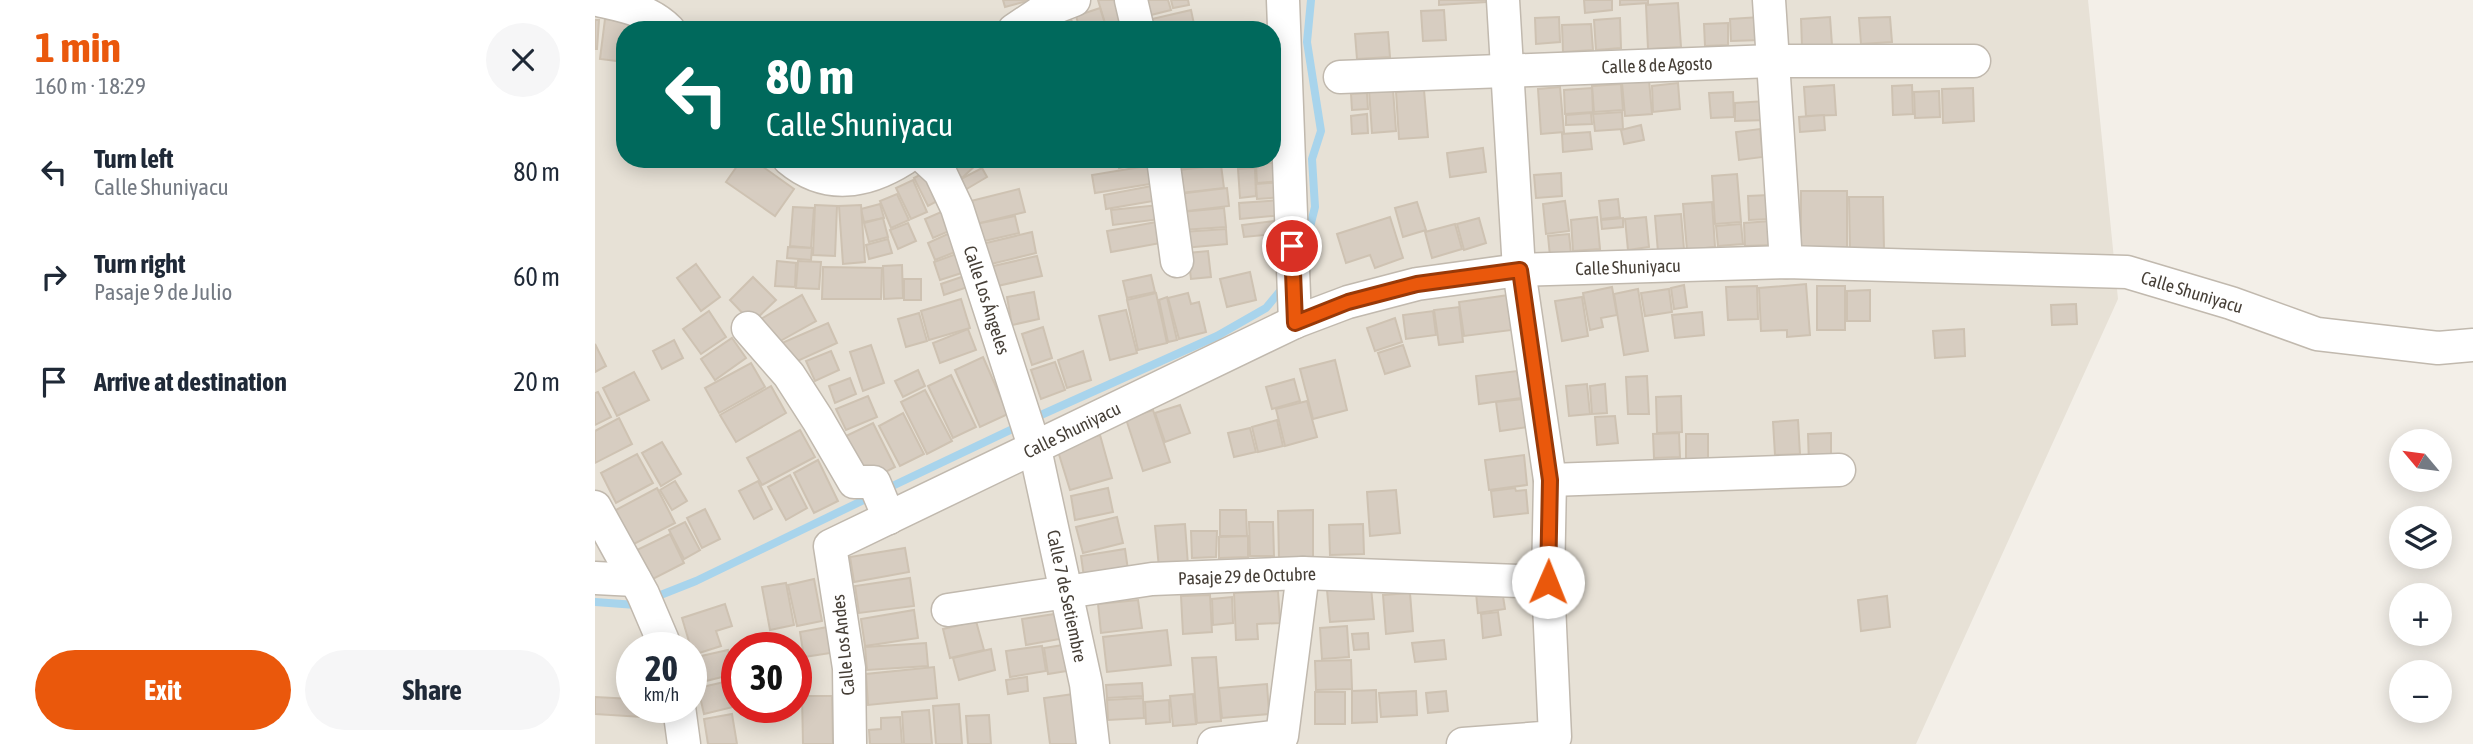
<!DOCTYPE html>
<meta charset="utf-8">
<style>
:root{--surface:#fff;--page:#f6f6f7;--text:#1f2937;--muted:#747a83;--accent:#ea580c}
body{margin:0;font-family:"Asap Condensed",sans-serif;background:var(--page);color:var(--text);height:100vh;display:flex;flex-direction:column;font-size:26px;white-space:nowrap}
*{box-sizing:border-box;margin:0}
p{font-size:23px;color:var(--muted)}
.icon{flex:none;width:38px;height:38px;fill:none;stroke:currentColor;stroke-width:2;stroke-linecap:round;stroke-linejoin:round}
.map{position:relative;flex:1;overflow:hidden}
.drawer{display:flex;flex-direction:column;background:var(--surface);width:595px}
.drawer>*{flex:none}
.top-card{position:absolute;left:21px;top:21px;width:665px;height:147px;border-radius:28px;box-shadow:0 4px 18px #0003;background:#00695c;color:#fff;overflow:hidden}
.needle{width:46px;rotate:299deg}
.buttons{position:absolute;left:1794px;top:429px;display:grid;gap:14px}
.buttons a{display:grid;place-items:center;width:63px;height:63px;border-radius:50%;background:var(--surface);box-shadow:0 4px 18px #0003;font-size:35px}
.speed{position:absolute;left:21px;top:632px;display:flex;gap:14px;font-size:35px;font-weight:700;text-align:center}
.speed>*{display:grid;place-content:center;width:91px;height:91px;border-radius:50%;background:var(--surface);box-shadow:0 4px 18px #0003;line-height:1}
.speed small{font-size:18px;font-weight:400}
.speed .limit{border:10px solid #d22;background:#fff;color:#111}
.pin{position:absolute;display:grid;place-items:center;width:60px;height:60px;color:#fff;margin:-30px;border:4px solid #fff;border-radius:50%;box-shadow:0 2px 7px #0007}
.me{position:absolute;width:77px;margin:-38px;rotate:1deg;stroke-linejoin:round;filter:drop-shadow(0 0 5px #0008)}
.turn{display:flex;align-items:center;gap:24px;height:147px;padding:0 35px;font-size:32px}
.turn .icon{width:91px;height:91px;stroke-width:2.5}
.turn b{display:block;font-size:49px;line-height:60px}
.round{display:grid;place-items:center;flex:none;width:74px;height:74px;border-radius:37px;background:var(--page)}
.overview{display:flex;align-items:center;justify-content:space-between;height:119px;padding:0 35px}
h1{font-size:42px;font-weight:700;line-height:52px;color:var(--accent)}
.action{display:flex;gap:14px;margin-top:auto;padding:14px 35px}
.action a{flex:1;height:80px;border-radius:42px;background:var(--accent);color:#fff;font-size:28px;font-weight:700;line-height:80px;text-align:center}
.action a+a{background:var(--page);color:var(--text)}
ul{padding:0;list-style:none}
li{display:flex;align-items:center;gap:21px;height:105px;padding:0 35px}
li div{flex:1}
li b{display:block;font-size:26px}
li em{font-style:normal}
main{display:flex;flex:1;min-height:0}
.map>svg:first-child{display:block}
</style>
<main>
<section class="drawer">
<div class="overview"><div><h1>1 min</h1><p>160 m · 18:29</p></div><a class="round"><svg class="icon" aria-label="close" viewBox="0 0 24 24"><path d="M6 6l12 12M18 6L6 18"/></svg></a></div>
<ul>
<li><svg class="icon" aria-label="left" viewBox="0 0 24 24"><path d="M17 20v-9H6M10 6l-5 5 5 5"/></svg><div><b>Turn left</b><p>Calle Shuniyacu</p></div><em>80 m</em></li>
<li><svg class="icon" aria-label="right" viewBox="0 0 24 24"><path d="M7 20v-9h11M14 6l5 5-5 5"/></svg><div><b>Turn right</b><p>Pasaje 9 de Julio</p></div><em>60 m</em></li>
<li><svg class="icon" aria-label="arrive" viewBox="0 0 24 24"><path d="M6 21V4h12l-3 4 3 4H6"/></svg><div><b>Arrive at destination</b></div><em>20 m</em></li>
</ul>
<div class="action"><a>Exit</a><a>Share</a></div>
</section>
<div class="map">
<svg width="1878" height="744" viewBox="0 0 1878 744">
<rect width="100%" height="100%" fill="#f3efe8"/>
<path fill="#e7e1d6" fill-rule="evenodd" d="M 0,0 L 1493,0 L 1523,299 L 1321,744 L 0,744 ZM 30,30 L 677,30 L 677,159 L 30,159 ZM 37,648 L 96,648 L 96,707 L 37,707 ZM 142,648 L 201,648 L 201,707 L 142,707 Z"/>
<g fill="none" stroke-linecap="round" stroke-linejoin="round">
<g stroke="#a8d4ec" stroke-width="8">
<polyline points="710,247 720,207 717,159 726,131 712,42 716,0"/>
<polyline points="437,419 622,336 671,308 690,285"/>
<polyline points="289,490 426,425"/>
<polyline points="58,598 101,581 277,496"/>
<polyline points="0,602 41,605 46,603"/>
</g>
</g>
<g fill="#d7cdc1" stroke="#cec2b2" stroke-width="2">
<polygon points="408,0 432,0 432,1 410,7"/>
<polygon points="503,0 526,0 536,30 512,30"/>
<polygon points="552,0 573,0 576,10 556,15"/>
<polygon points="576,0 593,0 594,5 578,8"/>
<polygon points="844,0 891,0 891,2 844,5"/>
<polygon points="989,0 1017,0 1017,10 990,13"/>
<polygon points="1025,0 1053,0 1053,3 1025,5"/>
<polygon points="1083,3 1086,47 1053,49 1051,5"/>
<polygon points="505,8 512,30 485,30 481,16"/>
<polygon points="469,10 483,30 459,30 453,21"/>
<polygon points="596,10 599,24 577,30 559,30 557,19"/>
<polygon points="849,10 851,40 828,41 826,11"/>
<polygon points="964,17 965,42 941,44 940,18"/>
<polygon points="1165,17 1166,40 1136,41 1135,19"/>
<polygon points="1235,17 1237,45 1207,46 1206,19"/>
<polygon points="1295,17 1297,42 1266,44 1264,18"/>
<polygon points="1025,18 1026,48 1001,50 999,20"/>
<polygon points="10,19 47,24 47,30 30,30 30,62 5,59"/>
<polygon points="0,20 4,20 2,49 0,49"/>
<polygon points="1133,23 1133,45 1110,46 1109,24"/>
<polygon points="996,24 998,50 968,52 967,25"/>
<polygon points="793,32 795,57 762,59 760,34"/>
<polygon points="1054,80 1057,114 1030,116 1027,83"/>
<polygon points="1083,83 1085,109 1058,112 1057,86"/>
<polygon points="1026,84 1028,110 999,112 997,86"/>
<polygon points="1239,85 1241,115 1211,116 1209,87"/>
<polygon points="1317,85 1318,114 1298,115 1297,86"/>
<polygon points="965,87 969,132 946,134 943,89"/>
<polygon points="997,88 998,112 970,114 969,90"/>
<polygon points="1378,88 1379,121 1348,123 1347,89"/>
<polygon points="798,89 801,131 777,133 774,90"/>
<polygon points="829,90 833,137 804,139 801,92"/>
<polygon points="1344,91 1345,117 1320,118 1319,92"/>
<polygon points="1138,92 1139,117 1116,118 1114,93"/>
<polygon points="772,93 773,109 757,110 756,94"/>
<polygon points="1171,101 1172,120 1140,121 1140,103"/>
<polygon points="1027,112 1028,129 1000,131 998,114"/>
<polygon points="996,113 997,124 971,125 971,115"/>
<polygon points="772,114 773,133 757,134 756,116"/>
<polygon points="1229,115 1230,130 1205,132 1204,117"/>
<polygon points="1046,125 1049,140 1029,144 1026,130"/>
<polygon points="1165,129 1168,157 1144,160 1141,132"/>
<polygon points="995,132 997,149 968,152 967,134"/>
<polygon points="888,148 891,172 855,177 852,153"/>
<polygon points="147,159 157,159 199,189 180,216 131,182"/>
<polygon points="350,159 378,159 382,164 367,178"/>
<polygon points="523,159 556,159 556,162 524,168"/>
<polygon points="582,159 626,159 627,163 583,169"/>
<polygon points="687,162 688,181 662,183 661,164"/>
<polygon points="558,165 561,183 500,193 497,175"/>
<polygon points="626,165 629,188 586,193 584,170"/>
<polygon points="387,168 392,177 370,190 364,180"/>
<polygon points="660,168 661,196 645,198 643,169"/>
<polygon points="332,171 346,199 333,206 319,178"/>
<polygon points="966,173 967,196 941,198 939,175"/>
<polygon points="1142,174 1146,222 1120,224 1117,176"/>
<polygon points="318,180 332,212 316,219 301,188"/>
<polygon points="688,182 689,197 662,199 661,184"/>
<polygon points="562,185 564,200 511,209 509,195"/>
<polygon points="632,188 634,206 584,212 583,194"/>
<polygon points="424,189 430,212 381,224 376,201"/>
<polygon points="1206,191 1252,191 1252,247 1206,248"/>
<polygon points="302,194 314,220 296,228 285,201"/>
<polygon points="1174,195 1176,219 1154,220 1153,196"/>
<polygon points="1254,197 1288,197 1289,250 1255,250"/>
<polygon points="1023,199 1025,217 1006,219 1004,201"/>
<polygon points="687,200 688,215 645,219 644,203"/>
<polygon points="970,201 974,231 951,234 948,204"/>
<polygon points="822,202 831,230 808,237 800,208"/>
<polygon points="1117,202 1120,247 1092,250 1088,204"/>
<polygon points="285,204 289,218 269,222 266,209"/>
<polygon points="220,205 242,206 240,256 218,255"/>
<polygon points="266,205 270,262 248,264 244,206"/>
<polygon points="564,205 566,219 518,225 516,210"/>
<polygon points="198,207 219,208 216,248 195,246"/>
<polygon points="629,208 631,227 587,230 586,212"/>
<polygon points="353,209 361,228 338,238 330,219"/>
<polygon points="1086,214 1089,249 1063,252 1060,216"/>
<polygon points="420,216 424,233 385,242 381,224"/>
<polygon points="795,217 808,258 780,268 775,255 751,263 742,234"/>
<polygon points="1002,217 1005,249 978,251 976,220"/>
<polygon points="1051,217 1054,247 1033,250 1030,219"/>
<polygon points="288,218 293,237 274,242 269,223"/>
<polygon points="884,218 891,243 869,250 862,224"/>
<polygon points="1028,218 1028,227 1007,229 1006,220"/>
<polygon points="687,220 689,233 649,237 647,225"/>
<polygon points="567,221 571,242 516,252 512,231"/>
<polygon points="1176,221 1177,245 1150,246 1149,223"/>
<polygon points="313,223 321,241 303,249 295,230"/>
<polygon points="860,224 867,249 837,258 830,232"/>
<polygon points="1146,224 1148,244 1123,246 1121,226"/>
<polygon points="631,229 632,244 589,248 587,232"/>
<polygon points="357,232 365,250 340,260 333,243"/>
<polygon points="437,232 441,253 392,265 387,244"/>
<polygon points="974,234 976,254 955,256 953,236"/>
<polygon points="293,239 297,253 274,259 271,245"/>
<polygon points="193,247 217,248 216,260 192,258"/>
<polygon points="613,251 616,277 596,279 593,253"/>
<polygon points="367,252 373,271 345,280 339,262"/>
<polygon points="442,256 447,276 398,287 394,267"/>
<polygon points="182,261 201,263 200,287 180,286"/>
<polygon points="203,261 226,262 224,289 201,288"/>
<polygon points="101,264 125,297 106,311 82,278"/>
<polygon points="307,265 308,298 289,299 288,266"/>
<polygon points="228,267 287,268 286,299 227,299"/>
<polygon points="655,272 661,300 632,307 625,279"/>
<polygon points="375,274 379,285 349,295 346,284"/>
<polygon points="556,275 560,292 532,298 528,281"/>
<polygon points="158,277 181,300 157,323 135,300"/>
<rect x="309" y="279" width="17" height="21"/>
<polygon points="1211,284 1215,335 1192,337 1192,330 1166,331 1164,288"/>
<polygon points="1089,285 1092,307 1079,309 1076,288"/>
<polygon points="1162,286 1163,319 1133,320 1131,287"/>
<rect x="1222" y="286" width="28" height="44"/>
<polygon points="1017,287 1022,315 1006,318 1008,327 995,330 988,293"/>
<polygon points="1043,289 1053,351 1029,355 1019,294"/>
<polygon points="1074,289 1077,312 1050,316 1046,293"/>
<polygon points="1275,290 1275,321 1252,321 1252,291"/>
<polygon points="439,292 444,319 417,325 412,297"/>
<polygon points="561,293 572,343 543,350 532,300"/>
<polygon points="593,293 596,304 604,302 611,332 584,339 573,298"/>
<polygon points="921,294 925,329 869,336 864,302"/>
<polygon points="207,295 221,321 180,344 166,319"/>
<polygon points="572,297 582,340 573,342 564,300"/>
<polygon points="987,297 993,336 967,341 960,301"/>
<polygon points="366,299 375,328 334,340 326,311"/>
<polygon points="1481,304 1482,324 1457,325 1456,305"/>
<polygon points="864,307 868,342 844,345 839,310"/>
<polygon points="531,310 542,353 515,360 504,316"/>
<polygon points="114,311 131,337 106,354 88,329"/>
<polygon points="838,311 841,335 811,339 808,315"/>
<polygon points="1107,312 1109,335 1080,338 1077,315"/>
<polygon points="324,313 332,341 311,347 303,319"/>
<polygon points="800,318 807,342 780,351 772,328"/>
<polygon points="233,323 242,343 196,364 187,343"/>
<polygon points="448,327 457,358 437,365 427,334"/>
<polygon points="373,329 381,350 345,363 338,343"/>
<polygon points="1369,329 1370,356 1340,358 1338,331"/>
<polygon points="137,338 151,358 120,380 106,359"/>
<polygon points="79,340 88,358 67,369 58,351"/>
<polygon points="0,344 11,366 0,372"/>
<polygon points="276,345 289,383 268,391 255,352"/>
<polygon points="808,345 815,366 790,374 783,353"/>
<polygon points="236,351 244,370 220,381 211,361"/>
<polygon points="488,351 496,380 472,388 463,360"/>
<polygon points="388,357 413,414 385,427 360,370"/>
<polygon points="740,360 752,410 718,419 705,369"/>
<polygon points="460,362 470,390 446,399 436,370"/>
<polygon points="156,363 170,387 124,413 110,388"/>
<polygon points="323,370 330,386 308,397 300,381"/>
<polygon points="922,371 926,398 884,404 881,376"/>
<polygon points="39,372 54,400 22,416 8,388"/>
<polygon points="356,375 381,427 358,438 333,386"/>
<polygon points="1052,376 1054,414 1033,414 1031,377"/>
<polygon points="255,378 261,394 240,403 234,386"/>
<polygon points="699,379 705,401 677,409 671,387"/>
<polygon points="992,384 995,414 974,416 971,386"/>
<polygon points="1010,384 1012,413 997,414 995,386"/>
<polygon points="176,386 191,413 141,442 125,415"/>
<polygon points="330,390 357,441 332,454 306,402"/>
<polygon points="3,392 16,417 0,425 0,393"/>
<polygon points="273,396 282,417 251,430 241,409"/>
<polygon points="1086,396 1087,432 1062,433 1061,397"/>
<polygon points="928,399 932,427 905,431 901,402"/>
<polygon points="712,401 722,437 690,446 681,409"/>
<polygon points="585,405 595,433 570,442 560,413"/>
<polygon points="558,410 575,462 548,471 531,419"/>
<polygon points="308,413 329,454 305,466 284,426"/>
<polygon points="1020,416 1023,443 1002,445 1000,417"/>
<polygon points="24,418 37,444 0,463 0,431"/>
<polygon points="682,420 688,446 663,452 657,427"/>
<polygon points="1203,420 1205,454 1180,455 1178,422"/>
<polygon points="278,423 300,467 273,481 251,436"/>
<polygon points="655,428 661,452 639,457 633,433"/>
<polygon points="205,430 220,457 167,485 152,458"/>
<polygon points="1084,433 1085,457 1059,458 1058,434"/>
<polygon points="1236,433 1236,463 1214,464 1213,434"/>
<rect x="1091" y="434" width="22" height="28"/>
<polygon points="505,435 517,478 475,490 462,448"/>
<polygon points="67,442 86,474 66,486 47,453"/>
<polygon points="42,454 58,483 21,503 6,473"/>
<polygon points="929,455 932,485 894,490 890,460"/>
<polygon points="223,460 243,501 219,513 199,473"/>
<polygon points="195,475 212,508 191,520 173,487"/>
<polygon points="80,481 92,501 77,510 65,490"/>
<polygon points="163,481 177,509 159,519 144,491"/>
<polygon points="62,488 80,523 37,545 19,511"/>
<polygon points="513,488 518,512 480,520 476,496"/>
<polygon points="920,488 921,491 931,490 933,513 899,517 896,491"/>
<polygon points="801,490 805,533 775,536 772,492"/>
<polygon points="110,509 125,539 107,548 92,518"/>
<polygon points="625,510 651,510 652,536 625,536"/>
<polygon points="718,510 718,560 684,561 683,511"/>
<polygon points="522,517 528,543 488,553 481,527"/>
<polygon points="90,522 105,550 89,559 74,530"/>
<polygon points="654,522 678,522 679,556 655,556"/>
<polygon points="590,524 593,565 564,568 560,526"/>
<polygon points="768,524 769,554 735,555 734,525"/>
<polygon points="596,531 622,531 621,557 597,558"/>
<polygon points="75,534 89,563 56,580 42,550"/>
<polygon points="653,536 653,557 624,558 624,537"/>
<polygon points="310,548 314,572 259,582 255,557"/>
<polygon points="530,549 533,570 489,577 486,556"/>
<polygon points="315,578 319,606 264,613 260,586"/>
<polygon points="219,579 227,621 202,626 193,585"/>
<polygon points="191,583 199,625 175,630 167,587"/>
<polygon points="776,587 779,619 735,622 732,590"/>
<polygon points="907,590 910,609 883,613 881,593"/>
<polygon points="683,591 685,623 662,624 663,639 641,640 639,593"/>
<polygon points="815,593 818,631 791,634 788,595"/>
<polygon points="615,595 617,632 588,634 586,596"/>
<polygon points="1292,596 1295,627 1266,631 1263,600"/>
<polygon points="637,597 638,623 618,625 617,599"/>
<polygon points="543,600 547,628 506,633 503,604"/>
<polygon points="130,604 137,626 121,631 126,646 98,655 87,618"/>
<polygon points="319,610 323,638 270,646 266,619"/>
<polygon points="903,612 906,635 888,638 886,614"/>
<polygon points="466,613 470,638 431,645 427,619"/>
<polygon points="381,621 389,650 355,658 348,629"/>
<polygon points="238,626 242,652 209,657 205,632"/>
<polygon points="752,626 754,657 727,659 725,628"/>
<polygon points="572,630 576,665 512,672 508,637"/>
<polygon points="773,633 774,649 759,650 757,634"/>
<polygon points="849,640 851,659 820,662 817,643"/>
<polygon points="331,643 333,666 272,670 270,647"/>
<polygon points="474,644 478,670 453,674 449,648"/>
<polygon points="447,646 451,671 415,677 411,651"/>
<polygon points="396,649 400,670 364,680 358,658"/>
<polygon points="133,650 139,674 103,683 97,658"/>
<polygon points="621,657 626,721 602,723 597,658"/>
<polygon points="756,660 757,689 721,690 720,661"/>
<polygon points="339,667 342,698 273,705 271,674"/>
<polygon points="432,677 433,691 413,694 411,680"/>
<polygon points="142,679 142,706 109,714 103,688"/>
<polygon points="547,683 548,696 512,698 511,685"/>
<polygon points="672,684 674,714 627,718 624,688"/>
<polygon points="781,690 782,722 757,723 757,691"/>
<polygon points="821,691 822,715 786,717 784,693"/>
<polygon points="851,691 853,711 833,713 831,693"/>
<rect x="720" y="692" width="30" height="32"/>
<polygon points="479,694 485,744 455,744 449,698"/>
<polygon points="598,694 601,724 578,726 575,696"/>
<polygon points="207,696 237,696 238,744 208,744"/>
<polygon points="0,697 37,699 37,707 48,707 47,717 0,714"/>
<polygon points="548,698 549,718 513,720 512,700"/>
<polygon points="574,700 575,722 551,724 550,702"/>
<polygon points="364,704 367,744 341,744 338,706"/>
<polygon points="334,710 337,744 309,744 307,712"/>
<polygon points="137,714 142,744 113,744 109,719"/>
<polygon points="394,715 396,744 373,744 371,716"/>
<polygon points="305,717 307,744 275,744 274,730 286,729 286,718"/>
</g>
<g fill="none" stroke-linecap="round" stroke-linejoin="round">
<g stroke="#c1b9ae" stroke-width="35">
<g id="minor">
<path d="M 3,0 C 29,6 54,10 74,30"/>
<polyline points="536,0 543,30"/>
<polyline points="688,0 700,322"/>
<polyline points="1174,0 1191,262"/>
<polyline points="419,30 443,14 479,0"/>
<polyline points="745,77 1178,61 1379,61"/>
<path d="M 194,159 C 231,190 271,183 309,159"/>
<polyline points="331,159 345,172 362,208 440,449 491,684 498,744"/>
<polyline points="568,159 582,261"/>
<polyline points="153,328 194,375 223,420 259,482 279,482 294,518"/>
<polyline points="955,480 1244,470"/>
<polyline points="0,507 48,594 71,648"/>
<polyline points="0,578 40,580"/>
<polyline points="353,610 557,579 708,573 953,582"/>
<polyline points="84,707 89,744"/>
<polyline points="255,744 254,668 235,546 700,322 753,302 822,284 924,270 1191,262 1532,272 1636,303 1722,334 1843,348 1878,345"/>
<polyline points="619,744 687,736 708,573"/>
<polyline points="868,744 960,737 953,582 955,480 924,270 908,0"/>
</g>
</g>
<use href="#minor" stroke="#fff" stroke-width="32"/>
</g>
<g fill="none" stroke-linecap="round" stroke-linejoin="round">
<g stroke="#983908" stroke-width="18">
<polyline id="route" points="697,246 700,323 753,302 822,284 925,270 955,480 953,582"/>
</g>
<use href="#route" stroke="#ea580c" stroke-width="12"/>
</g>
<g text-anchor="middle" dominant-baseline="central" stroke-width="6" stroke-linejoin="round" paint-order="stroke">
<g font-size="18" fill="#463f37" stroke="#fff">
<text transform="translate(1062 65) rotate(-2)">Calle 8 de Agosto</text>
<text transform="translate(1033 267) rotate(-2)">Calle Shuniyacu</text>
<text transform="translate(1597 292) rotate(17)">Calle Shuniyacu</text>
<text transform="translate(392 300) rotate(72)">Calle Los Ángeles</text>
<text transform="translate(477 430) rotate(-26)">Calle Shuniyacu</text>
<text transform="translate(652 576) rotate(-2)">Pasaje 29 de Octubre</text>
<text transform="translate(472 596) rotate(78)">Calle 7 de Setiembre</text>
<text transform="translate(248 645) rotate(-96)">Calle Los Andes</text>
</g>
</g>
</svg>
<div class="buttons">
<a><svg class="needle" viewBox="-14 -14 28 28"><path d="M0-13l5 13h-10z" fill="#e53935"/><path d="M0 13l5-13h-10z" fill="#747a83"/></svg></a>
<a><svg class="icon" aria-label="layers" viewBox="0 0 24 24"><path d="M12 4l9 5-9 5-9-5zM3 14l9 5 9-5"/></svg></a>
<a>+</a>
<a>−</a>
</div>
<div class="speed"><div>20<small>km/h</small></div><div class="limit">30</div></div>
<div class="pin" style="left:697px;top:246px;background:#d93025"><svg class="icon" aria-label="arrive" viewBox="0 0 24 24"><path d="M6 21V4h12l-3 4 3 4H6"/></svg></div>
<svg class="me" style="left:953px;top:582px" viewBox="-20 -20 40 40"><circle r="19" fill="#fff"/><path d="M0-13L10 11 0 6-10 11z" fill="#ea580c"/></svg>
<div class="top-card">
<div class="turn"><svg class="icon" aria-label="left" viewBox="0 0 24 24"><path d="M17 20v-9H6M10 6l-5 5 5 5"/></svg><div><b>80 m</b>Calle Shuniyacu</div></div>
</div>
</div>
</main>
